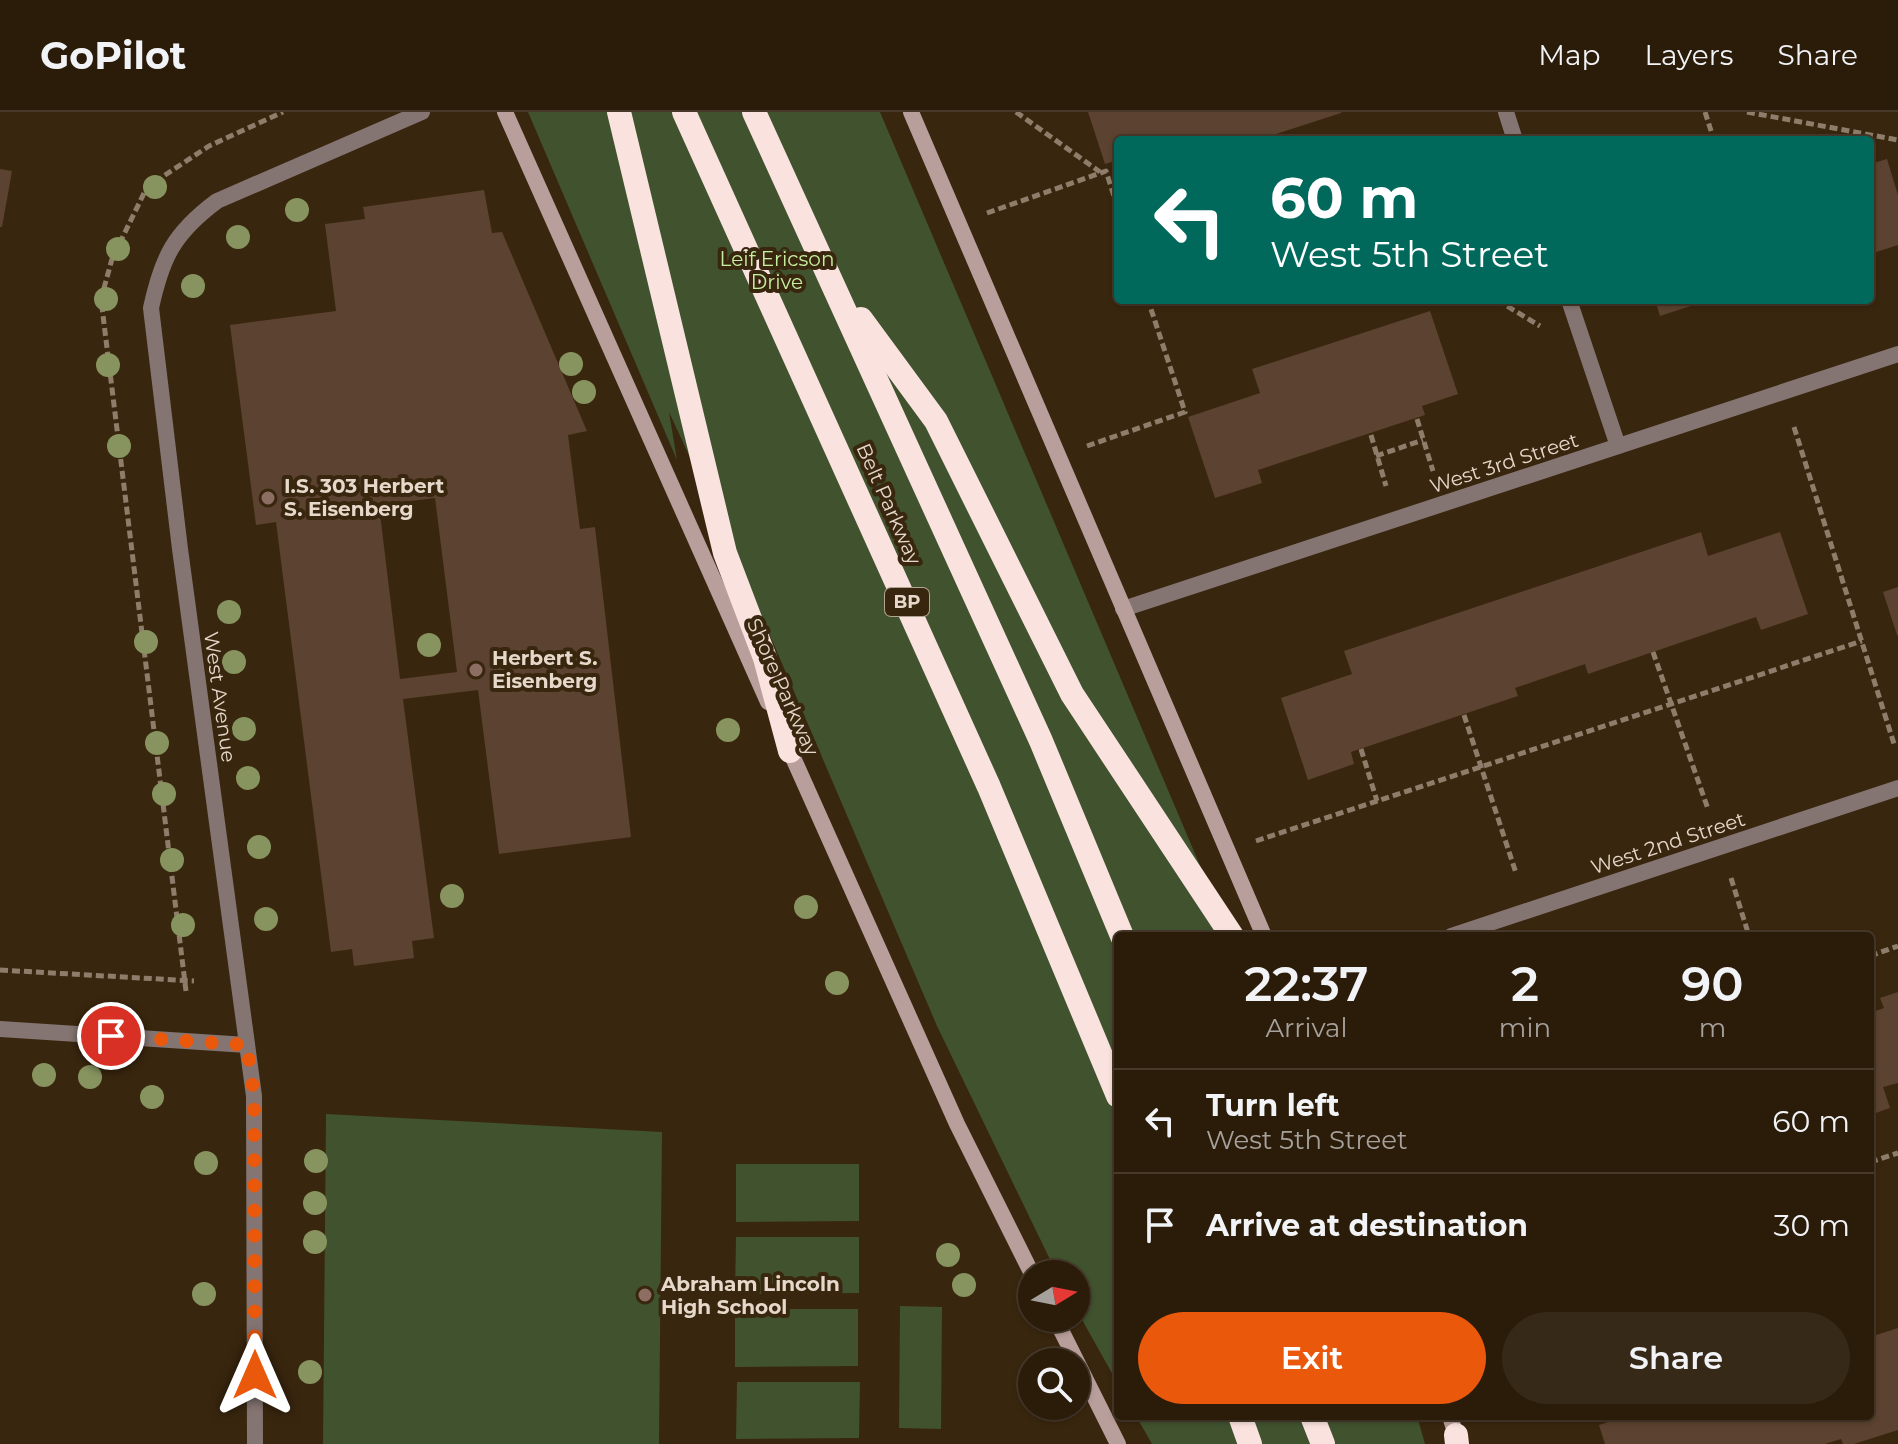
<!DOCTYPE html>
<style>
:root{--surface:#2b1c0a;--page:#372918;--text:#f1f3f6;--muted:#a6a19c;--line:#473a2b;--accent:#ea580c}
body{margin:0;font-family:Montserrat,sans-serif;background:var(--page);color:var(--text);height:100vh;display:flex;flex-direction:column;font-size:30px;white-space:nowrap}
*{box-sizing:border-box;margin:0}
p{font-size:26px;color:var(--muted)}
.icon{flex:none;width:44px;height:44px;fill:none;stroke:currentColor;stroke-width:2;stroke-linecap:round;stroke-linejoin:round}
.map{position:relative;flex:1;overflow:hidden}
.drawer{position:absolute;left:1114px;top:820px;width:760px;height:488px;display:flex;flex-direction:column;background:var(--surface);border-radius:8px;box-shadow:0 2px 6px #0004,0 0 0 2px var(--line)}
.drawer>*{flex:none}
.banner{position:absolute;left:1114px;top:24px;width:760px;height:168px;border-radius:8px;box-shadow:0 2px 6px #0004,0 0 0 2px var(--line);background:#00695c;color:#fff;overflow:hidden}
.needle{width:52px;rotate:80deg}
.tools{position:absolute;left:1018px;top:1148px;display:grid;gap:16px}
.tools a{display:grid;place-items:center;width:72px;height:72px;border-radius:50%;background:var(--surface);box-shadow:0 2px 6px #0004,0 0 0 2px var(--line);font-size:40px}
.pin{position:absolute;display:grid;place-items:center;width:68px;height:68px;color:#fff;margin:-34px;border:4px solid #fff;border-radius:50%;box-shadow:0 2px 8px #0007}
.me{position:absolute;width:88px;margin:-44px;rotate:0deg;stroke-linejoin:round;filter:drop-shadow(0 0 6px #0008)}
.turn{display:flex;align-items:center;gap:28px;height:168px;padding:0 24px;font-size:36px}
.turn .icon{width:104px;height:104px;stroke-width:2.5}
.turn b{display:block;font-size:56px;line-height:68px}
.eta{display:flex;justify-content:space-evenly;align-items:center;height:136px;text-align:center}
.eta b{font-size:48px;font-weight:600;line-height:56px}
.button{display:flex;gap:16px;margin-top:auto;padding:16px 24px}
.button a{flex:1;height:92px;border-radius:48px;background:var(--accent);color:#fff;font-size:32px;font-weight:600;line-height:92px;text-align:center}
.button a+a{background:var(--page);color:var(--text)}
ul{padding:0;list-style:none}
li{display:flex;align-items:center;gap:24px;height:104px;padding:0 24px;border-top:2px solid var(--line)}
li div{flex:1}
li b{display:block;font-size:30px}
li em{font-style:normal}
header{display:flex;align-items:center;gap:48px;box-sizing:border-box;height:112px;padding:0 40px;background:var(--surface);border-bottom:2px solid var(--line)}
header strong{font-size:38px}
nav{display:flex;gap:44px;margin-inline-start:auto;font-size:28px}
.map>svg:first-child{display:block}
</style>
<header>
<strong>GoPilot</strong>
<nav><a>Map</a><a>Layers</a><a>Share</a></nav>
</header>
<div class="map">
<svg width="1898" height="1332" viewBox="0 0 1898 1332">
<rect width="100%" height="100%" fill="#39260e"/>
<g fill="#40522e">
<polygon points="528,0 880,0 1230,824 1118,824 1118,1272 1076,1197 1076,1162 1057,1162 937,914 745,465 669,300 677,348"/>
<polygon points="326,1002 662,1020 659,1332 323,1332"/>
<polygon points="736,1052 859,1052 859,1109 736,1110"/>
<polygon points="736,1125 859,1125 859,1181 735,1182"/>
<polygon points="900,1194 942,1195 941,1317 899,1316"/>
<polygon points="735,1197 858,1197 858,1254 735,1255"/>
<polygon points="737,1270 860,1270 859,1326 736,1327"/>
<polygon points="1136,1304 1417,1304 1425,1332 1152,1332"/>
</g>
<g fill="#5c4230" fill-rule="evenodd">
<polygon points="1088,0 1341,0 1341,1 1258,28 1118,28 1118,48 1105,52"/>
<polygon points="1887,47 1898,83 1898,133 1870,142 1870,52"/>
<polygon points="0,57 12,59 2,115 0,115"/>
<path d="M 484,78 L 492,121 L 502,120 L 587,319 L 568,323 L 580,417 L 595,415 L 631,725 L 499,742 L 478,578 L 403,587 L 434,826 L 412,829 L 414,846 L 354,854 L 352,837 L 331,840 L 276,410 L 256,413 L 230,213 L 336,199 L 325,112 L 365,107 L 363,95 ZM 435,386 L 457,560 L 400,567 L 379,393 Z"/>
<polygon points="1655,188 1706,188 1706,189 1660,204"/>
<polygon points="1430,199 1458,282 1422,294 1425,303 1258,358 1262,371 1215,386 1188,305 1260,281 1252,257"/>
<polygon points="1701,420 1708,444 1780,420 1808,502 1761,518 1756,505 1588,562 1585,552 1515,576 1518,584 1351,640 1354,652 1308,668 1281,586 1352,562 1344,539"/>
<polygon points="1898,475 1898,523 1897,523 1883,480"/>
<polygon points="1898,880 1898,971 1883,975 1890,996 1870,1003 1870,901 1884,896 1880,886"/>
<polygon points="1898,1216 1898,1318 1854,1332 1843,1332 1841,1327 1825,1332 1605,1332 1599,1313 1626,1304 1870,1304 1870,1225"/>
</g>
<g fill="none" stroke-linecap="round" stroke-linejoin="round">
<g stroke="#8d7d6a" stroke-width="5" stroke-dasharray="8 4" stroke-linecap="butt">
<polyline points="1016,0 1100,60"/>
<polyline points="1705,0 1714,28"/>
<polyline points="1747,0 1898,28"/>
<polyline points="987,101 1106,59 1118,97"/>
<polyline points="1243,188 1244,188"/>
<polyline points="1497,188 1540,214"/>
<polyline points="1417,307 1433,359"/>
<polyline points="1794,315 1895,635"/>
<polyline points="1371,323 1386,374"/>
<polyline points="1087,334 1185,300 1148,188"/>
<polyline points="1376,344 1423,328"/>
<polyline points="1653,540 1708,697"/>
<polyline points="1464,603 1516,761"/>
<polyline points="1361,637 1377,689"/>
<polyline points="1256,729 1862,529"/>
<polyline points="1731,766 1749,824"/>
<polyline points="1870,844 1898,834"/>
<polyline points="0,858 194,869"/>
<polyline points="186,879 101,187 112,147 147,75 209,34 283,0"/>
<polyline points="1870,1050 1898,1041"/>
</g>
<g stroke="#857572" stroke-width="16">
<polyline points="1506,0 1515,28"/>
<polyline points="1569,188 1618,334"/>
<polyline points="1123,497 1898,242"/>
<polyline points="1451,824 1898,676"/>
<polyline points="0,917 247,933"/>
<path d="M 255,1332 L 254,984 L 180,437 L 151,196 C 162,145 174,121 217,89 L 422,0"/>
</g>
<g stroke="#b99f9b" stroke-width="16">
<polyline points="505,0 768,590"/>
<polyline points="911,0 1264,824"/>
<polyline points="786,630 957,1012 1032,1162"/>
<polyline points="1055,1206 1118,1332"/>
<polyline points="1450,1304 1458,1330"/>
</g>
<g stroke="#fae2de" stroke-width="24">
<polyline points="619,0 725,441 765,546 790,639"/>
<polyline points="684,0 989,675 1118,984"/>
<polyline points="754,0 1041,629 1122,824"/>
<polyline points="861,207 936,309 1072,582 1232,824"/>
<polyline points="1240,1304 1250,1332"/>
<polyline points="1312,1304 1323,1332"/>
<polyline points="1456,1323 1457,1332"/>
</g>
</g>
<g fill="#87945f">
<circle cx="155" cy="75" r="12"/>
<circle cx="297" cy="98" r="12"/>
<circle cx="238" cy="125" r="12"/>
<circle cx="118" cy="137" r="12"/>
<circle cx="193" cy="174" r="12"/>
<circle cx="106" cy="187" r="12"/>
<circle cx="571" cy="252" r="12"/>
<circle cx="108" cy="253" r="12"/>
<circle cx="584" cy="280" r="12"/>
<circle cx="119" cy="334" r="12"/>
<circle cx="229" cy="500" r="12"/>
<circle cx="146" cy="530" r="12"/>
<circle cx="429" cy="533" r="12"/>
<circle cx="234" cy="550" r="12"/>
<circle cx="244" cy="617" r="12"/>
<circle cx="728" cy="618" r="12"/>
<circle cx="157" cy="631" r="12"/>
<circle cx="248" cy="666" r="12"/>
<circle cx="164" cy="682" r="12"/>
<circle cx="259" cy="735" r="12"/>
<circle cx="172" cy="748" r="12"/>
<circle cx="452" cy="784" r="12"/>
<circle cx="806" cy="795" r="12"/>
<circle cx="266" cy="807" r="12"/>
<circle cx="183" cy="813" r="12"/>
<circle cx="837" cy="871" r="12"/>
<circle cx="44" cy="963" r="12"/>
<circle cx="90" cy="965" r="12"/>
<circle cx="152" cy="985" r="12"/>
<circle cx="316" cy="1049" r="12"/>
<circle cx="206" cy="1051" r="12"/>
<circle cx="315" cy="1091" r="12"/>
<circle cx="315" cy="1130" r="12"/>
<circle cx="948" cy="1143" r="12"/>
<circle cx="964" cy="1173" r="12"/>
<circle cx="204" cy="1182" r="12"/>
<circle cx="310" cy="1260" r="12"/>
</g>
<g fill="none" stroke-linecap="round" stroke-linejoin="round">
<polyline stroke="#ea580c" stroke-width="14" stroke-dasharray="0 25.2" points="111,924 247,933 254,984 255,1263"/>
</g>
<g fill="#8d6e63" stroke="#39260e" stroke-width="3">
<circle cx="268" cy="386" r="8"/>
<circle cx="476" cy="558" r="8"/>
<circle cx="645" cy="1183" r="8"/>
</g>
<g text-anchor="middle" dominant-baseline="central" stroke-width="8" stroke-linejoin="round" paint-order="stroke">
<rect fill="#39260e" stroke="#b2a392" stroke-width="2" x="885" y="476" width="44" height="28" rx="6"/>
<g font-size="18" font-weight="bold" fill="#e6d9cb">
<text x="907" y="490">BP</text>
</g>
<g font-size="20" fill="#c6eea1" stroke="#39260e">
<text x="777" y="147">Leif Ericson<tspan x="777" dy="23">Drive</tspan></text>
</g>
<g font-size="20" fill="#e6d9cb" stroke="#39260e">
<text transform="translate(1504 351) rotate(-18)">West 3rd Street</text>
<text transform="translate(889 392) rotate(66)">Belt Parkway</text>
<text transform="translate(783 575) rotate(66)">Shore Parkway</text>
<text transform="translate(220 585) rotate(82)">West Avenue</text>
<text transform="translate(1668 731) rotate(-18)">West 2nd Street</text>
</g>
<g font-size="20" font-weight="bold" fill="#e6d9cb" stroke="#39260e" text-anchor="start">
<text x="284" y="374">I.S. 303 Herbert<tspan x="284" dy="23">S. Eisenberg</tspan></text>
<text x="492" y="546">Herbert S.<tspan x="492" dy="23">Eisenberg</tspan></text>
<text x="661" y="1172">Abraham Lincoln<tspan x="661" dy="23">High School</tspan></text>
</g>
</g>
</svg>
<div class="tools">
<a><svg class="needle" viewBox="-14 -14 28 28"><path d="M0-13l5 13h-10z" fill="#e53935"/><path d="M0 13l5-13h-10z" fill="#a6a19c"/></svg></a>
<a><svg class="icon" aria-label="search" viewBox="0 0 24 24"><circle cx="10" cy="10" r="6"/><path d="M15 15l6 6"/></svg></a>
</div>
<div class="pin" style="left:111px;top:924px;background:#d93025"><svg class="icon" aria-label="arrive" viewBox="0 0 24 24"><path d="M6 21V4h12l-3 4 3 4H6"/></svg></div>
<svg class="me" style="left:255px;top:1263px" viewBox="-20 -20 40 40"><path d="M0-17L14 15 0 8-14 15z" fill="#ea580c" stroke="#fff" stroke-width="4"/></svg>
<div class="banner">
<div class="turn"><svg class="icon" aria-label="left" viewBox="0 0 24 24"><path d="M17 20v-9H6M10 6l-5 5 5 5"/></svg><div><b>60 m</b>West 5th Street</div></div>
</div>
<section class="drawer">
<div class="eta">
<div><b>22:37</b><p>Arrival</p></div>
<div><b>2</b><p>min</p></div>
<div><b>90</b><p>m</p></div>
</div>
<ul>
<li><svg class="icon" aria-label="left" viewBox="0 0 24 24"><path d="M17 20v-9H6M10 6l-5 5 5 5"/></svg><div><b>Turn left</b><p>West 5th Street</p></div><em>60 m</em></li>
<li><svg class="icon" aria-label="arrive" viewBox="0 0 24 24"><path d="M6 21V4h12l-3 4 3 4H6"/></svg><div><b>Arrive at destination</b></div><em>30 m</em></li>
</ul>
<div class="button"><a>Exit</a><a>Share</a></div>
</section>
</div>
